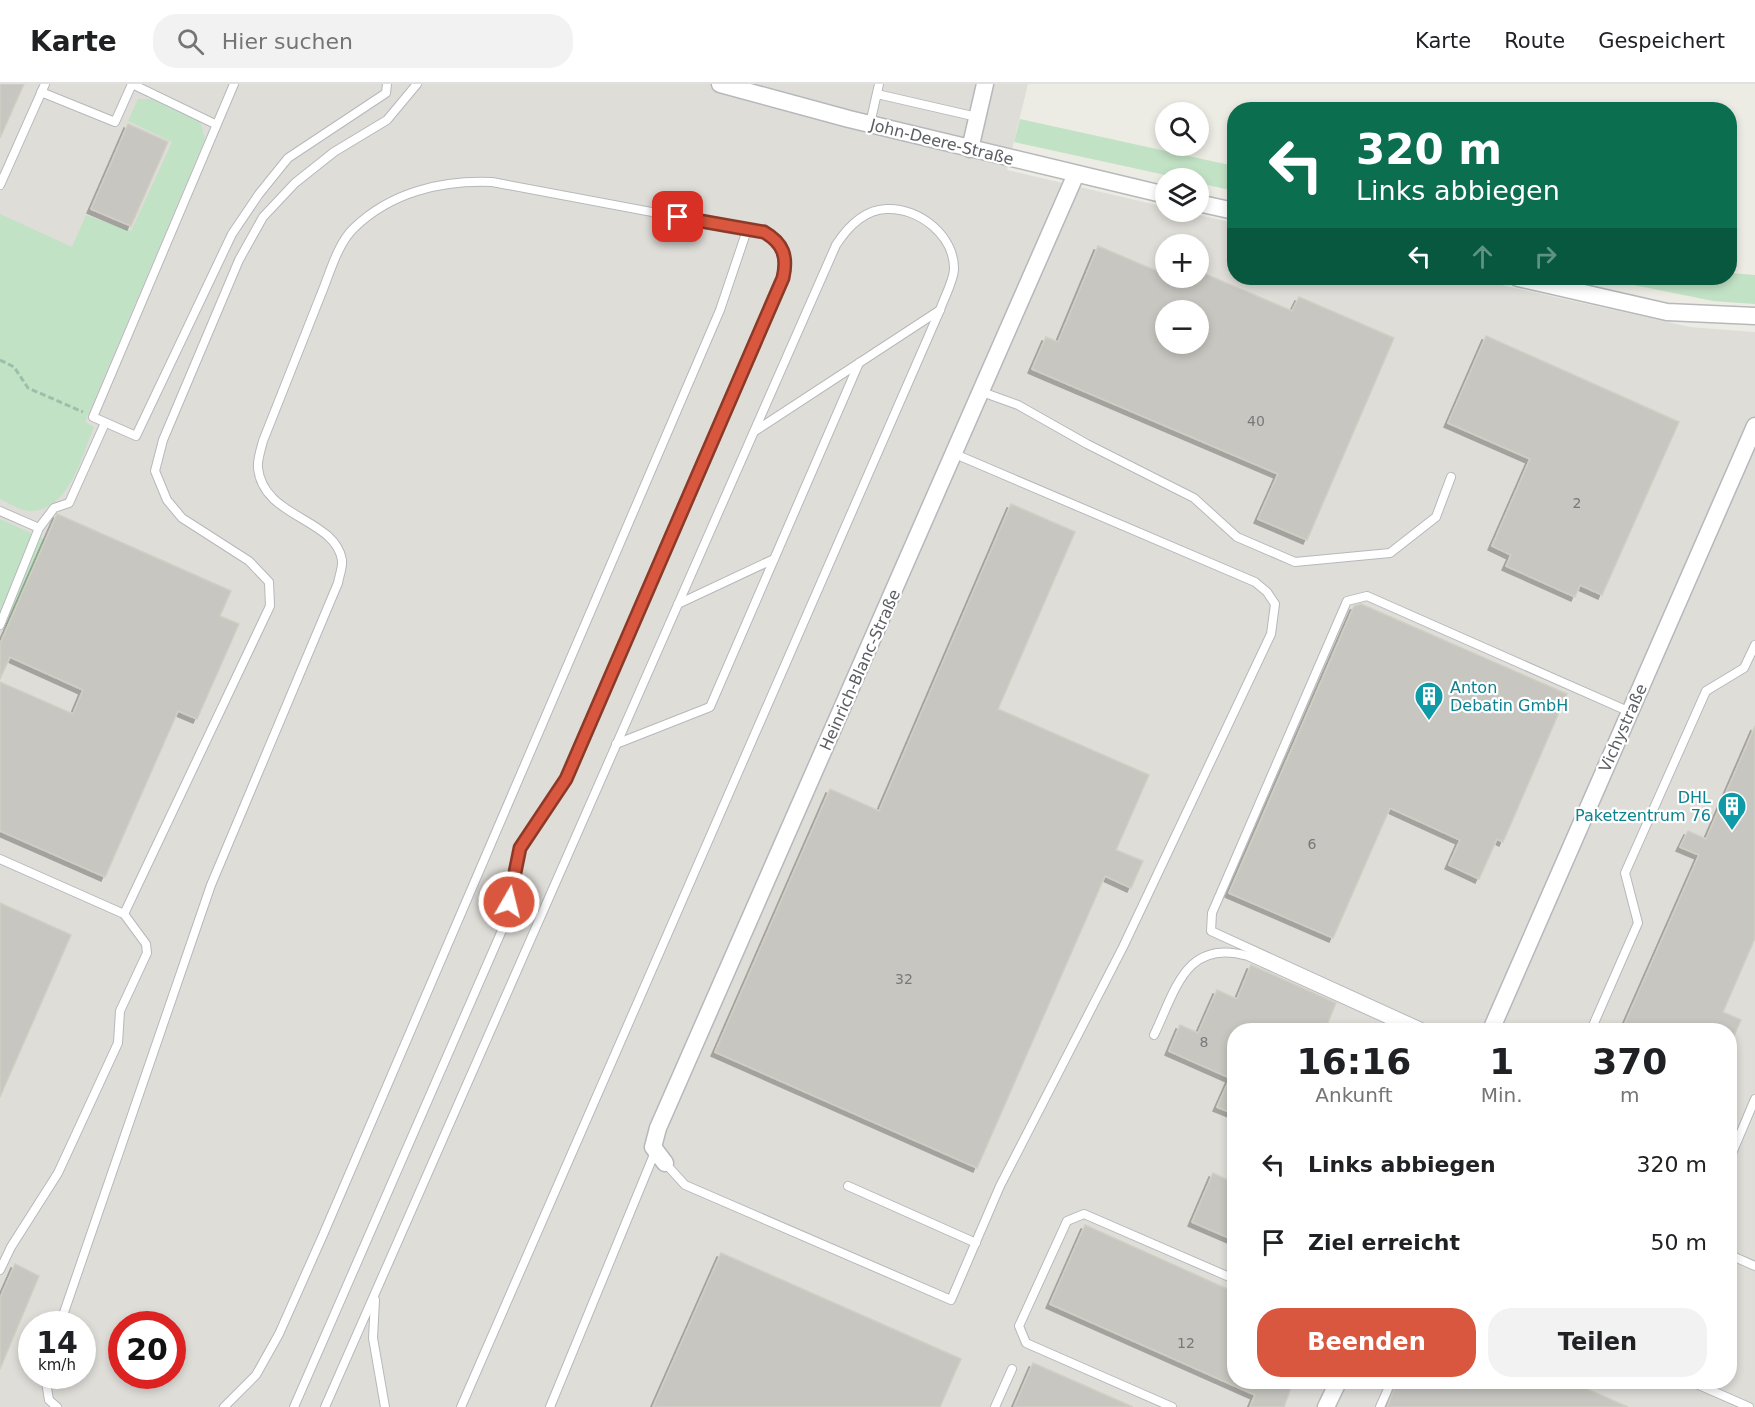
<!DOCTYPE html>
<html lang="de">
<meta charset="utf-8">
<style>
:root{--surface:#fff;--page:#f2f2f2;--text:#202124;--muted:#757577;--line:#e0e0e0;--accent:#d8573e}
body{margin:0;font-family:"DejaVu Sans",sans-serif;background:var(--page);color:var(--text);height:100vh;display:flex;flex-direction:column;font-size:22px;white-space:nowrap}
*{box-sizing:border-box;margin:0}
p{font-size:20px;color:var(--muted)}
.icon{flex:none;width:33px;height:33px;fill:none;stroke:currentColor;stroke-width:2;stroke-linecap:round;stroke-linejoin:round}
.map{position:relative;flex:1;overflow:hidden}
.details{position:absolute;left:1227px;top:939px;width:510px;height:366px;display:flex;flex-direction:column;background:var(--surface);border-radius:24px;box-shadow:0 3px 9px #0003}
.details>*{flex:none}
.banner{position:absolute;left:1227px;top:18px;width:510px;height:183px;border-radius:24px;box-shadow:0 3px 9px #0003;background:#0b6e4f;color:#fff;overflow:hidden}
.tools{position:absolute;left:1155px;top:18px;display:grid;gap:12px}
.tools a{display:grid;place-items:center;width:54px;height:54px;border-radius:50%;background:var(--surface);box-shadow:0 3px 9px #0003;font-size:30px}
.speed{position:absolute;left:18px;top:1227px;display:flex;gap:12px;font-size:30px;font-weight:700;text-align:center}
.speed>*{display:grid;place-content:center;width:78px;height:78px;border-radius:50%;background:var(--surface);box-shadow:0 3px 9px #0003;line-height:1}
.speed small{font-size:15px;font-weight:400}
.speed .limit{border:9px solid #d22;background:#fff;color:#111}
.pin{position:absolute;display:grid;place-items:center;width:51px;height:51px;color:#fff;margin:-26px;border-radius:12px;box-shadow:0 3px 9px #0006}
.me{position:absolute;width:66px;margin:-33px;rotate:8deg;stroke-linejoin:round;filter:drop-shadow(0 0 4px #0008)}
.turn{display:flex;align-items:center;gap:21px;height:126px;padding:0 30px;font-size:27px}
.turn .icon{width:78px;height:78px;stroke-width:2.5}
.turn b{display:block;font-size:42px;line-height:51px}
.lanes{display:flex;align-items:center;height:57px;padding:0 30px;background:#0003;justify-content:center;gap:30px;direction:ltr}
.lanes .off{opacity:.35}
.eta{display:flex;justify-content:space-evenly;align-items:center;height:102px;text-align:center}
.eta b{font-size:36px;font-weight:800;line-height:42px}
.action{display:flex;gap:12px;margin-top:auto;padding:12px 30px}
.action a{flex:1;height:69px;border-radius:24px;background:var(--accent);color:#fff;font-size:24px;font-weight:800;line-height:69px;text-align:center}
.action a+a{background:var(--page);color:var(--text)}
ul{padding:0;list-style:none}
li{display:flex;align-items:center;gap:18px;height:78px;padding:0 30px}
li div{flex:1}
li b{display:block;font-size:22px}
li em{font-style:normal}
header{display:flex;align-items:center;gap:36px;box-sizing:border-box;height:84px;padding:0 30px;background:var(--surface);border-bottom:2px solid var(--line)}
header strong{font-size:28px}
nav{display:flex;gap:33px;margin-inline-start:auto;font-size:21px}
.search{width:420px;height:54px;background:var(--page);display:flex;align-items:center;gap:15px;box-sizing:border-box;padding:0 21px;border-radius:24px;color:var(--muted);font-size:22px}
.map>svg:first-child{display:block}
</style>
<header>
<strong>Karte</strong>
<div class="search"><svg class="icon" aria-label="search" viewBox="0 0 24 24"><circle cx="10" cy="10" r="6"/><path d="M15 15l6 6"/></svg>Hier suchen</div>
<nav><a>Karte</a><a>Route</a><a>Gespeichert</a></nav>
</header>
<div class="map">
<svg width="1755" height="1323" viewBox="0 0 1755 1323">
<defs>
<filter id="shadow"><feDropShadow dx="-4" dy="4" stdDeviation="0" flood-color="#0004"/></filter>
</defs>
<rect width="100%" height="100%" fill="#edece4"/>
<path fill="#dfddd8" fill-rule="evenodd" d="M 0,0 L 1028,0 L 1007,86 L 1165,123 L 1166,128 L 1186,128 L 1234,139 L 1234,194 L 1470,194 L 1690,243 L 1755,248 L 1755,1323 L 0,1323 ZM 1166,160 L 1198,160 L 1198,194 L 1166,194 ZM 1166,226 L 1198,226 L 1198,260 L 1166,260 ZM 1234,946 L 1730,946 L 1730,1298 L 1234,1298 ZM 32,1240 L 82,1240 L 82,1292 L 32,1292 ZM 122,1240 L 172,1240 L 172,1292 L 122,1292 Z"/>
<g fill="#c2e2c5">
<path d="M 138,15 L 151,15 L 200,38 L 205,55 L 85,338 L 94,343 C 81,373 70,426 30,427 C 21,427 8,419 0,415 L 0,130 L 72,163 L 86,131 L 131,147 L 172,58 L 128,37 Z"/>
<polygon points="1020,35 1234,82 1234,107 1199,99 1198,94 1179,94 1014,58"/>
<polygon points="1730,189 1755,191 1755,220 1713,217 1599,194 1730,194"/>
<polygon points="0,435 46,456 6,543 0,540"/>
</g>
<g fill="#c8c6c0" stroke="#d1cec3" stroke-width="1.5" fill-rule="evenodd" filter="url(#shadow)">
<polygon points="0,0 24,0 0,54"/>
<polygon points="128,40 168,58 131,142 91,125"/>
<path d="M 1098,162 L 1166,191 L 1166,194 L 1192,202 L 1195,194 L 1198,194 L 1198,187 L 1292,227 L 1299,213 L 1394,254 L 1307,456 L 1258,435 L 1278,390 L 1032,285 L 1046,253 L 1058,258 ZM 1166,226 L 1198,226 L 1198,260 L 1166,260 Z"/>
<polygon points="1486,252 1679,338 1602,511 1580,501 1575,513 1506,482 1511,471 1492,462 1530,375 1448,339"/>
<polygon points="1011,420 1075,448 998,625 1149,691 1116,766 1143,777 1131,804 1105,792 977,1084 715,968 830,705 879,727"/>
<polygon points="57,430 231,507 220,532 239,540 197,635 178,627 105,793 0,747 0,598 73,630 83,606 10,573 0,595 0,560"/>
<polygon points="1361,520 1567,610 1503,758 1497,755 1479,795 1449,781 1460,756 1390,724 1333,854 1229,809 1354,522"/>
<polygon points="1755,642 1755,854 1723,928 1741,936 1734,952 1730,950 1730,946 1622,946 1699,771 1680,763 1688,747 1706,755"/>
<polygon points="0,819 71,851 0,1013"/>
<polygon points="1251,881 1336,919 1325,946 1234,946 1234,1030 1217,1023 1230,994 1169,967 1180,941 1198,949 1217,906 1237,915"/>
<polygon points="1213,1089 1234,1099 1234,1156 1192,1138"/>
<polygon points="1085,1141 1234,1208 1234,1298 1293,1298 1284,1323 1250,1323 1255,1311 1050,1220"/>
<polygon points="721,1169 961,1275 940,1323 653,1323"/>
<polygon points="15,1180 39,1192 0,1285 0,1214"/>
<polygon points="1033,1279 1133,1323 1014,1323"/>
<polygon points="1397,1298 1571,1298 1628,1323 1387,1323"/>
</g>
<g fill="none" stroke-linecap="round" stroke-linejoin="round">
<g stroke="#b6b8bc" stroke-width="10">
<g id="service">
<polyline points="234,0 93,333 136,352 232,150 259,110 288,74 386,9 387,0"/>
<polyline points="41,8 115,38 132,0 215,40"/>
<polyline points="877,10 977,33"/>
<polyline points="870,40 879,0"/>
<polyline points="0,101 45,0"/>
<polyline points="982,308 1018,321 1087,360 1194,414 1237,453 1295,478 1390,469 1436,433 1451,393"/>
<polyline points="755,347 940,226"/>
<polyline points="0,427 39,444"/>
<polyline points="678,520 774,475"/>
<polyline points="0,541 39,444 54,424 69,419 105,339"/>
<polyline points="616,660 710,623 859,279"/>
<polyline points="0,775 124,830 146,860 147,869 120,927 118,959 58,1089 11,1163 0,1186"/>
<polyline points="124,830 270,522 269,498 249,477 182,434 167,416 155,387 163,356 239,176 263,133 295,99 334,68 387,36 417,0"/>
<polyline points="1428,946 1211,847 1212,829 1347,517 1367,512 1630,628"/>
<polyline points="1591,946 1638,839 1625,789 1706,607 1744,584 1755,561"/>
<path d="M 1154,951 C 1176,905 1186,854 1248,872 L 1411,946"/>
<polyline points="1730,1074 1755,1015"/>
<polyline points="665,1079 685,1101 951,1216 1000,1102 1123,863 1271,550 1275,520 1267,508 1255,498 955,370"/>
<polyline points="848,1102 976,1159"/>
<polyline points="1730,1171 1755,1182"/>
<polyline points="375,1216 373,1254 385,1323"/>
<path d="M 60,1240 L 211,801 L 338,499 C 339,492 343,483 342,476 C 335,434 263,434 258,384 C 257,376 261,365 263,357 C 282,309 301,261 320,213 C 329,192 337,160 354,144 C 391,108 442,96 492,98 L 764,149 C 783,159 788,172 783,194 L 565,695 L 520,764 L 503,844 L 294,1323"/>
<polyline points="45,1292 49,1316 57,1323"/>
<polyline points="1692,1298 1749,1323"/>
<polyline points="224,1323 256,1291 279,1250 323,1151 720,226 747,146"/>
<path d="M 325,1323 L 836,161 C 847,144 864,126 886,125 C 919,123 955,152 954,186 C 953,198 944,214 940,226 L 461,1323"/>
<polyline points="550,1323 655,1068"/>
<polyline points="995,1323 1012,1285"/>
<polyline points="1172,1323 1026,1259 1019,1242 1067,1137 1084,1130 1234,1195"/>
<polyline points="1380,1323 1391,1298"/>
</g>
</g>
<g stroke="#b6b8bc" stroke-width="19">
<g id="minor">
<polyline points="720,0 849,35 1166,111"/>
<polyline points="970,65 985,0"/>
<polyline points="1198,119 1234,127"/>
<polyline points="1518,194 1667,228 1755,232"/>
<polyline points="1491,946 1755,342"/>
<polyline points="665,1079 653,1063 658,1044 1076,90"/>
<polyline points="1326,1323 1338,1298"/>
</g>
</g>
<polyline stroke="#9bc0a9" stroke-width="3" stroke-dasharray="6 3" stroke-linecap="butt" points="0,276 14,283 28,304 83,328"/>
<use href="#service" stroke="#fff" stroke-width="8"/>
<use href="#minor" stroke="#fff" stroke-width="16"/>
</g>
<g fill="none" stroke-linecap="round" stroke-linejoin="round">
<g stroke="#8c3928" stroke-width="15">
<path id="route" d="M 509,818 L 520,764 L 566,695 L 783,194 C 788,172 783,159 764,148 L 678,133"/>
</g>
<use href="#route" stroke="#d8573e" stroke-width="10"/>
</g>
<defs>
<g id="building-pin" transform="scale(1.5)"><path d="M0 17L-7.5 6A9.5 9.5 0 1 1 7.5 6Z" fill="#0f9aa8" stroke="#fff"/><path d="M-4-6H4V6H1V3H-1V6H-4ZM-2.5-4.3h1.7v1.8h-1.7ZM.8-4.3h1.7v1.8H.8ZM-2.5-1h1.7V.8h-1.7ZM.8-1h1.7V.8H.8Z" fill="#fff"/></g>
</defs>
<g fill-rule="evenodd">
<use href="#building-pin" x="1429" y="612"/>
<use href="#building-pin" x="1732" y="722"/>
</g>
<g text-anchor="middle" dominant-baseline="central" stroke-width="4.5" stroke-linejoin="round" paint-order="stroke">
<g font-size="14" fill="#77787a">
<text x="1256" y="337">40</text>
<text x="1577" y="419">2</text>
<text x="1312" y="760">6</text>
<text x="904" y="895">32</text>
<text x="1204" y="958">8</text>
<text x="1186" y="1259">12</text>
</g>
<g font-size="16" fill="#5c5e63" stroke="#fff">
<text transform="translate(942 58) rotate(14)">John-Deere-Straße</text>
<text transform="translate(860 586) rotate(-66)">Heinrich-Blanc-Straße</text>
<text transform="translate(1623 644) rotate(-66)">Vichystraße</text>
</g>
<g font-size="16" fill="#0d838f" stroke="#fff" text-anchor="start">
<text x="1450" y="603">Anton<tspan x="1450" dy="18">Debatin GmbH</tspan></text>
<text x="1711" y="713" text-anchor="end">DHL<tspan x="1711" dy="18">Paketzentrum 76</tspan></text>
</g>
</g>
</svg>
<div class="tools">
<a><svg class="icon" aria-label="search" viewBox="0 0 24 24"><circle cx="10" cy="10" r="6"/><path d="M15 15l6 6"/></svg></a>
<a><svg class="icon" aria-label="layers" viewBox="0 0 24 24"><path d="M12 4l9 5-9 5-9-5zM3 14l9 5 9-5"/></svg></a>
<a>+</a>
<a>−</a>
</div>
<div class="speed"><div>14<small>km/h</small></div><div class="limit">20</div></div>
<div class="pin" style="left:678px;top:133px;background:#d93025"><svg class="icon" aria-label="arrive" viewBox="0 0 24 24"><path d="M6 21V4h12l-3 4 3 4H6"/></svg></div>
<svg class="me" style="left:509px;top:818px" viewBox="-20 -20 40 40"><circle r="17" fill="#d8573e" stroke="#fff" stroke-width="3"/><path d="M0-11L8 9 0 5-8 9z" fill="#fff"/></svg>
<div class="banner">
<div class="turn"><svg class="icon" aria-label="left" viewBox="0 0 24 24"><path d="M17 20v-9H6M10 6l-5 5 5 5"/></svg><div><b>320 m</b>Links abbiegen</div></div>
<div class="lanes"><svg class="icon" aria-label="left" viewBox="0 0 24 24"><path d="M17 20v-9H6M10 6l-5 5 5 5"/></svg><svg class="icon off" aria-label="ahead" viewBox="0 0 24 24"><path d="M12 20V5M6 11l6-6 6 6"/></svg><svg class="icon off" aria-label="right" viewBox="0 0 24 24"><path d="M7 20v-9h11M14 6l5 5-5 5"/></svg></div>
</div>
<section class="details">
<div class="eta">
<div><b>16:16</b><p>Ankunft</p></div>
<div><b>1</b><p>Min.</p></div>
<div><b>370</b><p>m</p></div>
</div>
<ul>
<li><svg class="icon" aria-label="left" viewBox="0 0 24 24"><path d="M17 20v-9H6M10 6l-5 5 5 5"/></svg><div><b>Links abbiegen</b></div><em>320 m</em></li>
<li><svg class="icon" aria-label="arrive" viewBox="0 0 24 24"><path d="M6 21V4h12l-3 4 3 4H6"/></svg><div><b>Ziel erreicht</b></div><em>50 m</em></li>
</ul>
<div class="action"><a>Beenden</a><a>Teilen</a></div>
</section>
</div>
